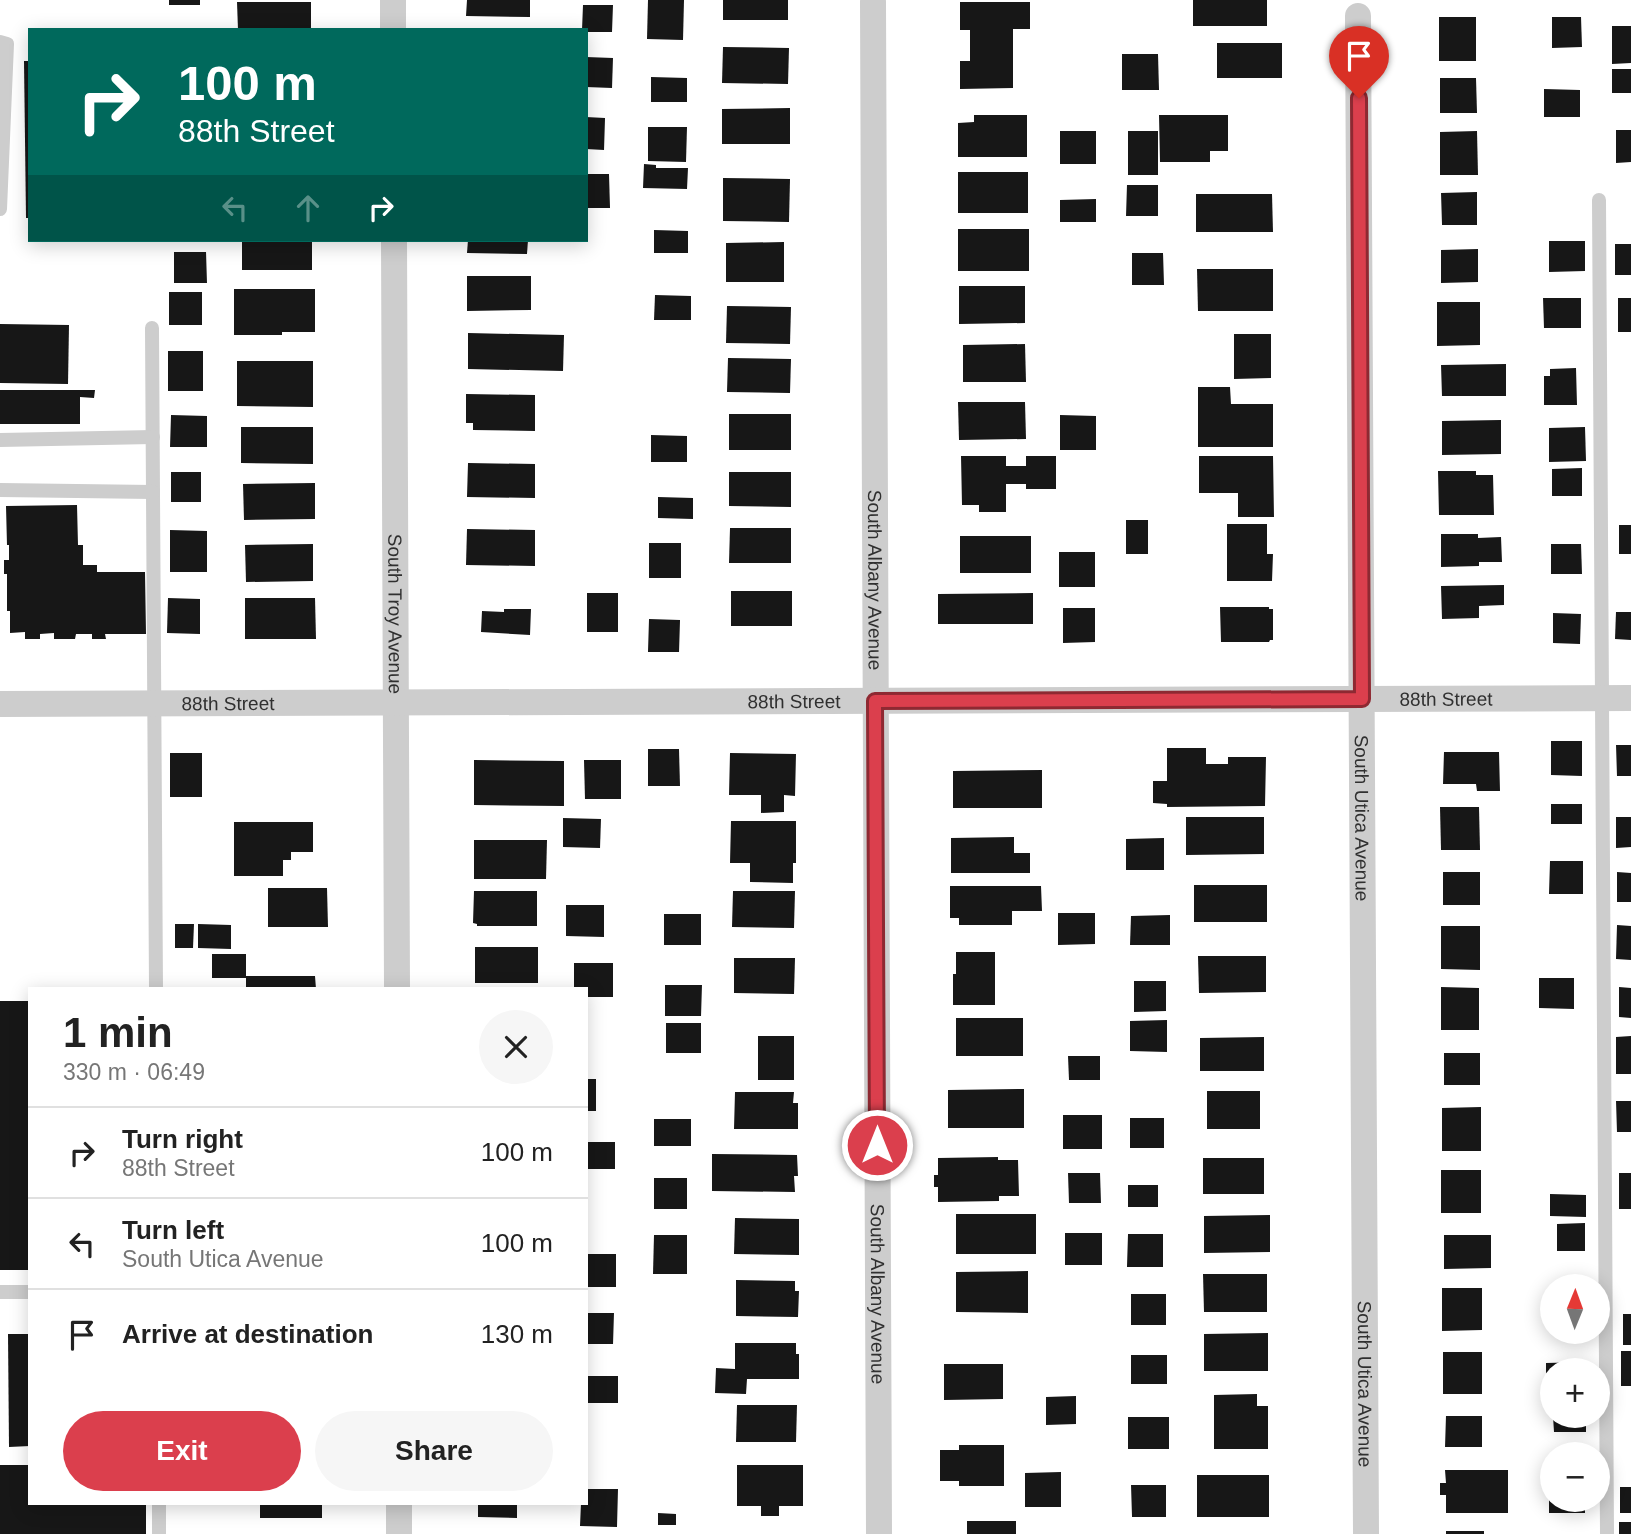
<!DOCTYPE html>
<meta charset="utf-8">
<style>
:root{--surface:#fff;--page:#f6f6f6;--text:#222;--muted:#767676;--line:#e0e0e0;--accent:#db3f4d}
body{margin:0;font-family:Helvetica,sans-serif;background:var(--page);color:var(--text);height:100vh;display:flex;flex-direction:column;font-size:26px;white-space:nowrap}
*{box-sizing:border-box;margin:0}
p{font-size:23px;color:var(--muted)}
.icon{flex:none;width:38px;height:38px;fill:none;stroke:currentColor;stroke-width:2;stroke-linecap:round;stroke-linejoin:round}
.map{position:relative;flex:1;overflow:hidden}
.details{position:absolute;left:28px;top:987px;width:560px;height:518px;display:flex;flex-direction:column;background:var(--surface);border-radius:0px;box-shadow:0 4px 18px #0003}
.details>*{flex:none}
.hud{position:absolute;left:28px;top:28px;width:560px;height:214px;border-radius:0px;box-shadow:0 4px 18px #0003;background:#00695c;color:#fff;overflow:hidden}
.needle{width:46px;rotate:1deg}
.fabs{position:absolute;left:1540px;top:1274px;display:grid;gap:14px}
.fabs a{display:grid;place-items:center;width:70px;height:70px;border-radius:50%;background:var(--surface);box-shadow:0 4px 18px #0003;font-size:35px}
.pin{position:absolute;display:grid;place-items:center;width:60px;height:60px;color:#fff;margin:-72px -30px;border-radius:50% 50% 50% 0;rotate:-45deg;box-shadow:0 0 7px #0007}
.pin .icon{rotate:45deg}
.me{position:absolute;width:77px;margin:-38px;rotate:0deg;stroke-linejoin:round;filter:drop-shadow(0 0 5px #0008)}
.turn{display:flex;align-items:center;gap:24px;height:147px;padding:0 35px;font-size:32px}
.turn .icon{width:91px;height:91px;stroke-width:2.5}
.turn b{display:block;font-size:49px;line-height:60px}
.lanes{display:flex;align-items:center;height:66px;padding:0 35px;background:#0003;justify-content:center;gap:35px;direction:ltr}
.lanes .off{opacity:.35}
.round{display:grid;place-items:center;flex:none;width:74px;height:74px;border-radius:37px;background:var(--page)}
.overview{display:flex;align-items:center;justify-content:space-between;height:119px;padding:0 35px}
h1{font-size:42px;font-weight:800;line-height:52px}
.cta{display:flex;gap:14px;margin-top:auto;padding:14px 35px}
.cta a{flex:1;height:80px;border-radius:42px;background:var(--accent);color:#fff;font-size:28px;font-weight:800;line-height:80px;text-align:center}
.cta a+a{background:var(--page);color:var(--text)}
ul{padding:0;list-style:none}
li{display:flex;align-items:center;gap:21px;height:91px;padding:0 35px;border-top:2px solid var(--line)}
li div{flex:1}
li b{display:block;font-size:26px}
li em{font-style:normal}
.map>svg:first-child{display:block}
</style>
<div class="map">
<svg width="1631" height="1534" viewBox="0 0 1631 1534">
<rect width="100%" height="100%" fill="#fff"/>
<g fill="#171717">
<rect x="169" y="0" width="31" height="5"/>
<polygon points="467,0 530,0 530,17 466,16"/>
<polygon points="648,0 684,0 683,40 647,39"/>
<rect x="723" y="0" width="65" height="20"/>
<rect x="1193" y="0" width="74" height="26"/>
<polygon points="237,2 311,2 311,30 238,30"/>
<polygon points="960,2 1030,2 1030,29 1013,29 1013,88 960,89 960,61 970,61 970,30 960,30"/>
<polygon points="583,5 613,5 612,32 586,32 586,30 582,30"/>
<rect x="1439" y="17" width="37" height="44"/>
<polygon points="1552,17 1581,17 1582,47 1552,48"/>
<polygon points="1612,26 1631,26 1631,63 1612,64"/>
<rect x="1217" y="43" width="65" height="35"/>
<polygon points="723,47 789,48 788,84 722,83"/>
<polygon points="1122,54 1158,54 1159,90 1122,90"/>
<polygon points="586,57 613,58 612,88 586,87"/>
<polygon points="24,61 30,61 30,218 26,218"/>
<rect x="1612" y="69" width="19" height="24"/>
<polygon points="651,77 687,78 687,102 651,102"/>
<polygon points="1440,78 1476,78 1477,113 1440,113"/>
<polygon points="1544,89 1580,90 1580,117 1544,117"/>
<polygon points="790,108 790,144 722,144 722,109"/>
<polygon points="974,115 1027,115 1027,157 958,157 958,123 974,122"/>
<polygon points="1159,115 1228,115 1228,151 1210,151 1210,162 1160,162"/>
<polygon points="586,117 605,118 604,150 586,149"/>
<polygon points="648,127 687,127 686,162 648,161"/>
<polygon points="1616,130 1631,130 1631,162 1616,163"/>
<rect x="1060" y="131" width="36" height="33"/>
<rect x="1128" y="131" width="30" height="44"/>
<polygon points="1477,131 1478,175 1440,175 1440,132"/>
<polygon points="644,164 656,165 656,168 688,168 687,189 643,188"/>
<rect x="958" y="172" width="70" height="41"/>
<polygon points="586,174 609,174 610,208 586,208"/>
<polygon points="723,178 790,179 789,222 723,221"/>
<polygon points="1127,185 1158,185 1158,216 1126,216"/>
<polygon points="1477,192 1477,225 1442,225 1441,193"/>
<polygon points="1196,194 1272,194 1273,232 1196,232"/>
<polygon points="1096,199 1096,222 1060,222 1060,200"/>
<rect x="958" y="229" width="71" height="42"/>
<polygon points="654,230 688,231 688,253 654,253"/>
<rect x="242" y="240" width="70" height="30"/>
<polygon points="468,240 528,240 527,254 467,253"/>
<polygon points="1549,241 1585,241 1585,271 1549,272"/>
<polygon points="784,242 784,282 726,282 726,243"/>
<rect x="1615" y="244" width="16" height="31"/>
<polygon points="1478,249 1478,282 1441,283 1441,250"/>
<polygon points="174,252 206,252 207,283 174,283"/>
<polygon points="1132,253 1163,253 1164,285 1132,285"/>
<polygon points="1197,269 1273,269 1273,311 1198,311"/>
<polygon points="467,276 531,276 531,310 467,311"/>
<polygon points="959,286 1025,286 1025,323 959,324"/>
<polygon points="234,289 315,289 315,332 282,332 282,335 234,335"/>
<rect x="169" y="292" width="33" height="33"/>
<polygon points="655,295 691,296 691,320 654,320"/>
<polygon points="1543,298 1581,298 1581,328 1544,328"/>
<rect x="1618" y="298" width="13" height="34"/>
<polygon points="1437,302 1480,302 1480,345 1437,346"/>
<polygon points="727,306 791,307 790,344 726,343"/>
<polygon points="0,324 69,325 68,384 0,383"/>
<polygon points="468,333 564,335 563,371 468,369"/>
<polygon points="1234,334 1271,334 1271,378 1234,379"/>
<polygon points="1025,344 1026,382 963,382 963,345"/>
<rect x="168" y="351" width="35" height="40"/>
<polygon points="728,358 791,359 790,393 727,392"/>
<polygon points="237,361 313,361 313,407 237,406"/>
<polygon points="1506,364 1506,396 1442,396 1441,365"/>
<polygon points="1576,368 1577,405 1544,405 1544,376 1550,376 1550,369"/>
<polygon points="1198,387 1230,387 1231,404 1273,404 1273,447 1198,447"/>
<polygon points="0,390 95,390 94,398 80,397 80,424 0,424"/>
<polygon points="466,394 535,395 535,431 473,430 473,423 466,423"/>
<polygon points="958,402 1025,402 1026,439 959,440"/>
<rect x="729" y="414" width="62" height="36"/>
<polygon points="171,415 207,416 207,447 170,447"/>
<polygon points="1060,415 1096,416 1096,450 1060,450"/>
<polygon points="1501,420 1501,454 1442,455 1442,421"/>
<polygon points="241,427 313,427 313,464 241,463"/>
<polygon points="1585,427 1586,461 1549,462 1549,428"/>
<polygon points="651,435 687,436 687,462 651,462"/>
<polygon points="961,456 1006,456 1006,466 1026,466 1026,456 1056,456 1056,489 1026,489 1026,484 1006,484 1006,512 979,512 979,505 962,505"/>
<polygon points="1199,456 1273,456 1274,517 1238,517 1238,493 1199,493"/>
<polygon points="468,463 535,464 535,498 467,497"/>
<polygon points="1582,468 1582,496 1552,496 1552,469"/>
<polygon points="1438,471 1476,471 1476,475 1493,475 1494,515 1439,515"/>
<rect x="171" y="472" width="30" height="30"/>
<polygon points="729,472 791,472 791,507 729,506"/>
<polygon points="315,483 315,519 244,520 243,484"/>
<polygon points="658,497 693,498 693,519 658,518"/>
<polygon points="77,505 78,545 83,545 83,565 97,565 97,572 145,572 146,634 105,634 106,639 92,639 92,634 76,634 75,639 54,639 54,633 40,634 40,639 25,639 25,632 10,633 10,611 7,611 7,574 4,574 4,560 9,560 9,545 7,545 6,506"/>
<rect x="1126" y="520" width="22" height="34"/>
<polygon points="1227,524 1267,524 1267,554 1273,554 1272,581 1227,581"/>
<rect x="1619" y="525" width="12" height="29"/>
<polygon points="730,528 791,528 791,563 729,563"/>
<polygon points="467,529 535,530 535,566 466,565"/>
<polygon points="170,530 207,531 207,572 170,572"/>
<polygon points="1441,534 1478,534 1478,538 1501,537 1502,562 1479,562 1479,566 1441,567"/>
<rect x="960" y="536" width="71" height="37"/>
<rect x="649" y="543" width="32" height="35"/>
<polygon points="313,544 313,581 246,582 245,545"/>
<polygon points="1551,544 1581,544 1582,574 1551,574"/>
<rect x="1059" y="552" width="36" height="35"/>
<polygon points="1504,585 1504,605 1479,606 1479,618 1442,619 1441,586"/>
<rect x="731" y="591" width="61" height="35"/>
<rect x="587" y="593" width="31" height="39"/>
<polygon points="1033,593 1033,624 938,624 938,594"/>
<polygon points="168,598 200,599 200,634 167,633"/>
<polygon points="245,598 315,598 316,639 245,639"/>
<polygon points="1220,607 1269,607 1269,609 1273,609 1273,640 1270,640 1269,642 1221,642"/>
<polygon points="1063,608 1095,608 1095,642 1063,643"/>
<polygon points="504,609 531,609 530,635 481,632 482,611 504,612"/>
<polygon points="1616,612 1631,612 1631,640 1615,639"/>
<polygon points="1553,613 1581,614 1580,644 1553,643"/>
<polygon points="649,619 680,620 679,652 648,652"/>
<polygon points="1551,741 1582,741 1582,776 1551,775"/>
<polygon points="1616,745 1631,745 1631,776 1617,776"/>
<polygon points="1167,748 1206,748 1206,764 1228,764 1228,757 1266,757 1265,806 1167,807 1167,804 1153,803 1153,781 1167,781"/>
<polygon points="648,749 679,749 680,786 648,786"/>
<polygon points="1444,752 1499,752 1500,791 1477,791 1476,784 1443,784"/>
<rect x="170" y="753" width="32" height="44"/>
<polygon points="730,753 796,754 795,796 784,795 784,812 761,813 761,795 729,795"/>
<polygon points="474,760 564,761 564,806 474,805"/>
<polygon points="584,760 621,760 621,799 585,799"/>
<polygon points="1042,770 1042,808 953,808 953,771"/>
<rect x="1551" y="804" width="31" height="20"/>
<polygon points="1440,807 1479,807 1480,850 1441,850"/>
<polygon points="1186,817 1264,817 1264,854 1186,855"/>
<polygon points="1616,817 1631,817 1631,847 1616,848"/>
<polygon points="563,818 601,819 600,848 563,847"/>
<polygon points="731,821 796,821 796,863 793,863 793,883 750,882 750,863 730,863"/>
<polygon points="234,822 313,822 313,852 291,852 291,860 283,860 283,876 234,876"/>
<polygon points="1014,837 1014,853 1030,853 1030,873 951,873 951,838"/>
<polygon points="1164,838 1164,870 1126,870 1126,839"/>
<polygon points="474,840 547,840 546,879 474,879"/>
<polygon points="1550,861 1583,861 1583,894 1549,894"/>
<rect x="1443" y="872" width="37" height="33"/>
<polygon points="1617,872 1631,873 1631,902 1617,902"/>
<rect x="1194" y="885" width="73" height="37"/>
<polygon points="950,886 1041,886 1042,911 1012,911 1012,925 959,925 959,918 950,918"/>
<polygon points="268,888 327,888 328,927 268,927"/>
<polygon points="474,891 537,891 537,926 477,926 477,924 473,923"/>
<polygon points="733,891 795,891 794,928 732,927"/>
<polygon points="566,905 604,905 604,937 566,936"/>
<polygon points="1058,913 1095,913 1095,944 1058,945"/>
<rect x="664" y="914" width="37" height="31"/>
<polygon points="1170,915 1170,945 1130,945 1131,916"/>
<polygon points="175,924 194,924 193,948 175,948"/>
<polygon points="198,924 231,925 231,949 198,948"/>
<polygon points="1617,925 1631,926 1631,960 1616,959"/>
<polygon points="1441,926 1480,926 1480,970 1441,969"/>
<rect x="475" y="947" width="63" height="36"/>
<polygon points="956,952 995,952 995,1005 953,1005 953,974 956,974"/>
<polygon points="212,954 246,954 246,976 315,976 316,989 246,989 246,978 212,978"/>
<polygon points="1198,956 1266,956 1266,992 1199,993"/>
<polygon points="734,958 795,958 794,994 734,993"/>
<polygon points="574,963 613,963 613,997 586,997 586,989 574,989"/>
<polygon points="1539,978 1574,978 1574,1009 1539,1008"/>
<polygon points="1134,981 1166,981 1166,1011 1134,1012"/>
<polygon points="665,985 702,985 701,1016 665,1016"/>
<polygon points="1441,987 1479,988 1479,1030 1441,1030"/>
<polygon points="1619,987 1631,988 1631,1018 1619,1017"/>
<rect x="0" y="1001" width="30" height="269"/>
<rect x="956" y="1018" width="67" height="38"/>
<polygon points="1167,1020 1167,1052 1130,1051 1130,1021"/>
<rect x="666" y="1023" width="35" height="30"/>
<rect x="758" y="1036" width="36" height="44"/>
<polygon points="1631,1036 1631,1074 1616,1074 1616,1037"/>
<polygon points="1264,1037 1264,1071 1200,1071 1200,1038"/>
<rect x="1444" y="1053" width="36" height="32"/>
<polygon points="1068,1056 1100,1056 1100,1080 1069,1080"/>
<rect x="586" y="1079" width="10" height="32"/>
<polygon points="1024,1089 1024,1128 948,1128 948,1090"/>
<rect x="1207" y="1091" width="53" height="38"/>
<polygon points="735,1092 794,1092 793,1103 798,1103 798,1129 734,1129"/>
<polygon points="1616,1101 1631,1101 1631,1132 1617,1132"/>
<polygon points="1481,1107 1481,1151 1442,1151 1442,1108"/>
<rect x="1063" y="1115" width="39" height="34"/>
<rect x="1130" y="1118" width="34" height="30"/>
<rect x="654" y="1119" width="37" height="27"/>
<rect x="586" y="1142" width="29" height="27"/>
<polygon points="712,1154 797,1155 798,1176 794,1176 795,1192 712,1191"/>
<polygon points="998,1157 998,1160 1018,1160 1019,1196 999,1196 999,1201 938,1202 938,1187 934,1187 934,1175 938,1175 938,1158"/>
<rect x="1203" y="1158" width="61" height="36"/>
<rect x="1441" y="1170" width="40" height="43"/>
<polygon points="1068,1173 1100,1173 1101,1203 1069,1203"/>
<rect x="1619" y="1173" width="12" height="36"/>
<rect x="654" y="1178" width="33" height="31"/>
<rect x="1128" y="1185" width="30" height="22"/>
<polygon points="1550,1194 1586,1195 1586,1217 1550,1216"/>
<rect x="956" y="1214" width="80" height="40"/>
<polygon points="1270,1215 1270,1252 1204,1253 1204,1216"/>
<polygon points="735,1218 799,1219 799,1255 734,1254"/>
<polygon points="1585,1223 1585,1251 1557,1251 1557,1224"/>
<rect x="1065" y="1233" width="37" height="32"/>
<polygon points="1128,1234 1163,1234 1163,1267 1127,1267"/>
<polygon points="654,1235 687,1235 687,1274 653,1274"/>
<polygon points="1444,1235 1491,1235 1491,1268 1444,1269"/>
<rect x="586" y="1254" width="30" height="33"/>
<polygon points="1028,1271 1028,1313 956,1312 956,1272"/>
<polygon points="1203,1274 1267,1274 1267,1312 1204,1312"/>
<polygon points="736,1280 795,1281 795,1291 799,1291 798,1317 736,1316"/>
<polygon points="1442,1288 1482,1288 1482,1330 1442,1331"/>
<rect x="1131" y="1294" width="35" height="31"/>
<polygon points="586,1313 614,1313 613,1344 586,1344"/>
<rect x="1623" y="1314" width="8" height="31"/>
<polygon points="1268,1333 1268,1371 1204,1371 1204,1334"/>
<polygon points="8,1334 30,1334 30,1446 9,1447"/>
<polygon points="735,1343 796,1343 796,1354 799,1354 799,1379 747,1379 746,1394 715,1393 716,1368 735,1369"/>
<rect x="1621" y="1351" width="10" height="35"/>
<rect x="1443" y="1352" width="39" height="42"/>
<rect x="1131" y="1355" width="36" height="29"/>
<polygon points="1586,1362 1586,1370 1552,1370 1552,1396 1546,1396 1546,1363"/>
<polygon points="944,1364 1003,1364 1003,1399 944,1400"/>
<rect x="586" y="1376" width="32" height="27"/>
<polygon points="1257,1394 1257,1406 1268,1406 1268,1449 1214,1449 1214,1395"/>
<polygon points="1076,1396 1076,1424 1046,1425 1046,1397"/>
<polygon points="737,1405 797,1405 796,1442 736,1442"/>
<polygon points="1446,1416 1482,1416 1482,1447 1445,1447"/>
<polygon points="1553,1416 1586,1416 1586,1432 1554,1432"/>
<rect x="1128" y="1417" width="41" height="32"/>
<polygon points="959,1445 1004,1445 1004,1486 959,1486 959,1481 940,1481 940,1450 959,1450"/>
<polygon points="0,1465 30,1465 30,1503 146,1503 146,1534 0,1534"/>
<polygon points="737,1465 803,1465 803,1506 779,1506 779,1516 761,1516 761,1506 737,1506"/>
<polygon points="1445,1470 1508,1470 1508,1513 1446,1513 1446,1495 1440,1495 1440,1483 1446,1483"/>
<polygon points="1061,1472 1061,1507 1025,1507 1025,1473"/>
<rect x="1197" y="1475" width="72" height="42"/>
<polygon points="1549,1483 1552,1483 1552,1500 1585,1500 1585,1513 1549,1513"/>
<polygon points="1131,1485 1166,1485 1166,1517 1132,1517"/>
<rect x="1620" y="1487" width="11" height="26"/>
<polygon points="586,1489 618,1489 617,1527 580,1526 581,1503 586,1503"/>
<rect x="260" y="1503" width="62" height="15"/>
<polygon points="478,1503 517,1503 517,1518 478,1517"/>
<polygon points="658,1513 676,1514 676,1525 658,1525"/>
<rect x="967" y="1521" width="49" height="13"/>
<rect x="1619" y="1522" width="12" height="12"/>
<rect x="1446" y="1531" width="38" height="3"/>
</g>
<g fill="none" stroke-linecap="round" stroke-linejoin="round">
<g stroke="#cdcdcd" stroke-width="14">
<polyline points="0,42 7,44 0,209"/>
<polyline points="1599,200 1607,1534"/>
<polyline points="152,328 156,989"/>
<polyline points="0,440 153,437"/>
<polyline points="0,490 153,492"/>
<polyline points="0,1292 30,1292"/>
<polyline points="159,1503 159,1534"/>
</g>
<g stroke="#cdcdcd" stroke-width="26">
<polyline points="393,0 393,30"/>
<path id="s1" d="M 873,2 L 879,1534"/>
<path id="s2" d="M 1358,16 L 1366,1534"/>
<path id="s3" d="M 394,240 L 397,989"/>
<path id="s4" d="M 0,704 L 1631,698"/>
<polyline points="399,1503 399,1534"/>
</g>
</g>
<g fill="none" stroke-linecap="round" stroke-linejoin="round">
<g stroke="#8e2932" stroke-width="18">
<polyline id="route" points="877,1145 875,701 1362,699 1359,98"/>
</g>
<use href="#route" stroke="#db3f4d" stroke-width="12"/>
</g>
<g text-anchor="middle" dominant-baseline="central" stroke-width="7" stroke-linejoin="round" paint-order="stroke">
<g font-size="19" fill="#303030" stroke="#fff">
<text stroke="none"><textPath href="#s1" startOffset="578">South Albany Avenue</textPath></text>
<text stroke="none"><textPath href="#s3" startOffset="374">South Troy Avenue</textPath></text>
<text stroke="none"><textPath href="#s4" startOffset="1446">88th Street</textPath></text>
<text stroke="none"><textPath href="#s4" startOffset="794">88th Street</textPath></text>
<text stroke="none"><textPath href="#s4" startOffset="228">88th Street</textPath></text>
<text stroke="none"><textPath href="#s2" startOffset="802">South Utica Avenue</textPath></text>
<text stroke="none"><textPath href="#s1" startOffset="1292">South Albany Avenue</textPath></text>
<text stroke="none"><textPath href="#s2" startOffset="1368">South Utica Avenue</textPath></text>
</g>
</g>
</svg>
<div class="fabs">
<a><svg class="needle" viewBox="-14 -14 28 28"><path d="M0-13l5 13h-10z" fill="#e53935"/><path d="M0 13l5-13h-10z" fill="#767676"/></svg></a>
<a>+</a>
<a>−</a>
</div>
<div class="pin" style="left:1359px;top:98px;background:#d93025"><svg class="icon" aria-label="arrive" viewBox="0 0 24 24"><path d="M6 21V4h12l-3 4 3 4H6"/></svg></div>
<svg class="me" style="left:877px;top:1145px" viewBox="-20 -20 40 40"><circle r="17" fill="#db3f4d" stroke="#fff" stroke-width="3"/><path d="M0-11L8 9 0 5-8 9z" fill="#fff"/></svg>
<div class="hud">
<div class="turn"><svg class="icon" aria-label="right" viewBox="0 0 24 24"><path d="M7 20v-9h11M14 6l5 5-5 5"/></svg><div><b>100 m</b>88th Street</div></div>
<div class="lanes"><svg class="icon off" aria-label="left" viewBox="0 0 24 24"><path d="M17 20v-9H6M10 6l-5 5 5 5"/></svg><svg class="icon off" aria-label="ahead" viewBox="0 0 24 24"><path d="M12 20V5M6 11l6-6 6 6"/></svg><svg class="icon" aria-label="right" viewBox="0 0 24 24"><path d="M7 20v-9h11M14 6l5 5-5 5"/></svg></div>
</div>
<section class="details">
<div class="overview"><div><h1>1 min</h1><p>330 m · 06:49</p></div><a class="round"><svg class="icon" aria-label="close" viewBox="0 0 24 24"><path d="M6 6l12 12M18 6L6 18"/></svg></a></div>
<ul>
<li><svg class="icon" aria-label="right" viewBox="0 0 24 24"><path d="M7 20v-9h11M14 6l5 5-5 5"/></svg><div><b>Turn right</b><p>88th Street</p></div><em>100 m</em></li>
<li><svg class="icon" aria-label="left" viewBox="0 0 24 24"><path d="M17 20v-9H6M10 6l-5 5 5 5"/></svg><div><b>Turn left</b><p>South Utica Avenue</p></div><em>100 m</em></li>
<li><svg class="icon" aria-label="arrive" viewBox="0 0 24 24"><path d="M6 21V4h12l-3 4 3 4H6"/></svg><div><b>Arrive at destination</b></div><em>130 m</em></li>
</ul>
<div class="cta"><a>Exit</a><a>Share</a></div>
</section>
</div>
